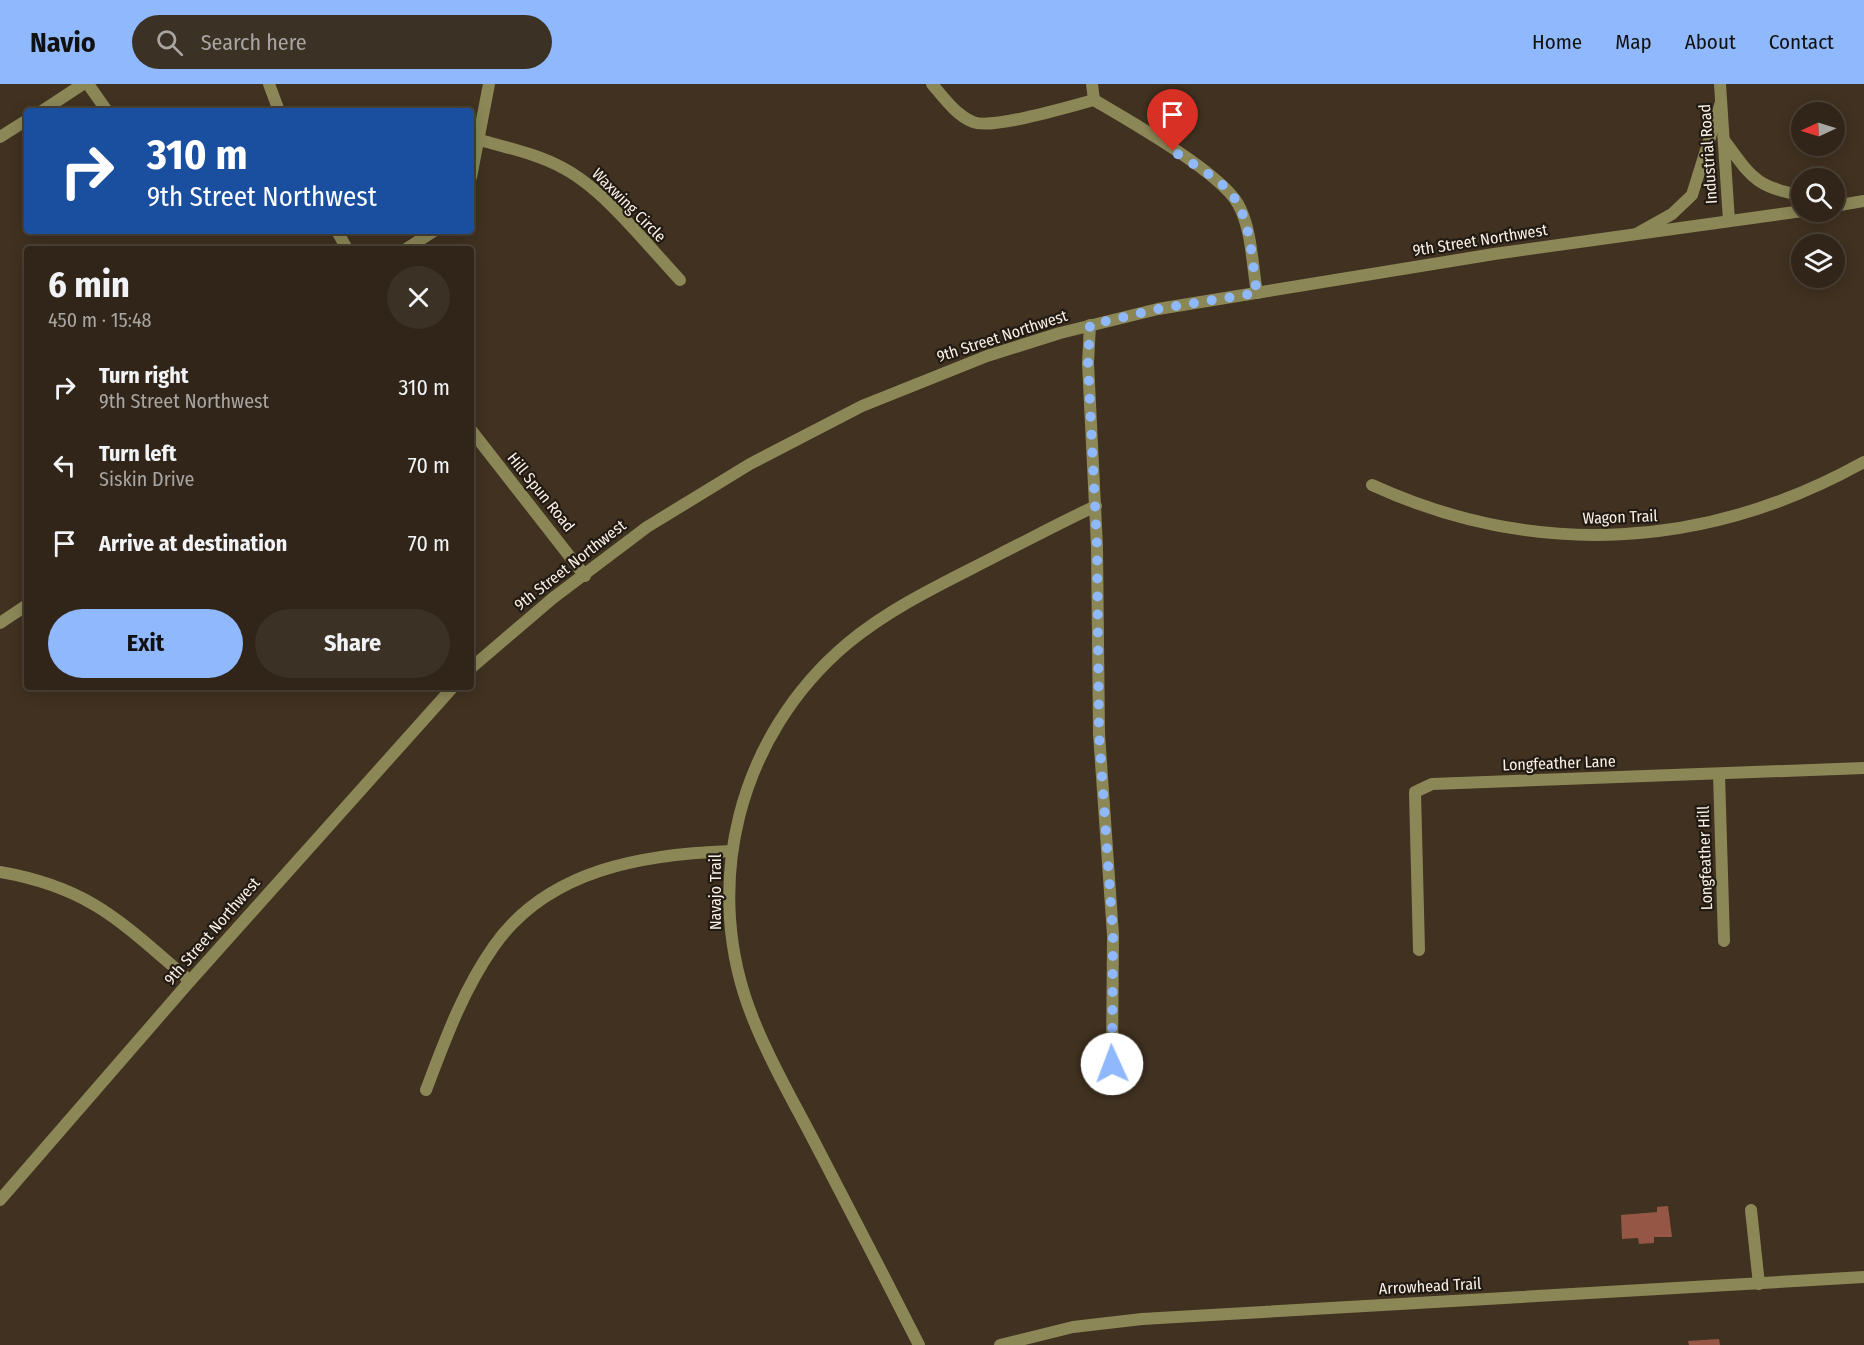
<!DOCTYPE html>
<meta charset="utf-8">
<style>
:root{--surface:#302518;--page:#3c3125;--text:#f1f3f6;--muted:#a8a5a2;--line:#4b4237;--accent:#8fb8fd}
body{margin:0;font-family:"Fira Sans Condensed",sans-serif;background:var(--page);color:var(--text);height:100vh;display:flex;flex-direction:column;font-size:22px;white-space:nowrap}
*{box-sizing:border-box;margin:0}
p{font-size:20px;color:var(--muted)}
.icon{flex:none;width:33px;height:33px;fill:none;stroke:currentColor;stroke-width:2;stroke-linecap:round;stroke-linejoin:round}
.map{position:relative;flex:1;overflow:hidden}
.sheet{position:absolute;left:24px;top:162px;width:450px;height:444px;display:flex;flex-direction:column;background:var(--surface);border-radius:6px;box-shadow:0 3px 15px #0003,0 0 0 2px var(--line)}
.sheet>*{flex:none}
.top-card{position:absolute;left:24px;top:24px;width:450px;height:126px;border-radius:6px;box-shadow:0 3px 15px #0003,0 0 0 2px var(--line);background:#1a4fa0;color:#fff;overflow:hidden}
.needle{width:39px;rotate:266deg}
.controls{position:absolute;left:1791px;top:18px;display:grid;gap:12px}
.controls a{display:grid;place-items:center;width:54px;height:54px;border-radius:50%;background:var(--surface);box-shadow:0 3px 15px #0003,0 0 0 2px var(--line);font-size:30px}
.pin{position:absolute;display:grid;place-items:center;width:51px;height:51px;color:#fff;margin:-62px -26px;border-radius:50% 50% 50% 0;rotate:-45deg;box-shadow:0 0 6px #0007}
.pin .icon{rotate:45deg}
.me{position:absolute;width:66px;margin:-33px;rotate:358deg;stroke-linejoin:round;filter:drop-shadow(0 0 4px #0008)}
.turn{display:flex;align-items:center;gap:21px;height:126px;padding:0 24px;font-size:27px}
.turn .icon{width:78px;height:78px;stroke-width:2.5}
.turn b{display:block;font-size:42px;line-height:51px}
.round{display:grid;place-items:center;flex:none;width:63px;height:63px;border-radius:32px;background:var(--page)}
.headline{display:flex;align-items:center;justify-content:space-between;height:102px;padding:0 24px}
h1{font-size:36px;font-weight:700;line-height:45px}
.primary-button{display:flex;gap:12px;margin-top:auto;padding:12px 24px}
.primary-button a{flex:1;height:69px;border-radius:36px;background:var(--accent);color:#111;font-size:24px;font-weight:700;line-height:69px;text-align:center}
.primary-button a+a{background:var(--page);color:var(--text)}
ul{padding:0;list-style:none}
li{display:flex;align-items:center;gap:18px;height:78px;padding:0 24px}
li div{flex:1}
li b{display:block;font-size:22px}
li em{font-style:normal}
header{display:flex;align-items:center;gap:36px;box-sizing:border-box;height:84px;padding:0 30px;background:var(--accent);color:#111}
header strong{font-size:28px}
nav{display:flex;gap:33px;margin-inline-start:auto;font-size:21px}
.search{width:420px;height:54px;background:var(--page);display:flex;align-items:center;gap:15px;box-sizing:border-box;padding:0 21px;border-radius:33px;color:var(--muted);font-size:22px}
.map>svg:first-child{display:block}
</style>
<header>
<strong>Navio</strong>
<div class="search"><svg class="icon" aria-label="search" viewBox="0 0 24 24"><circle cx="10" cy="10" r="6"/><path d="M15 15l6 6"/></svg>Search here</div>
<nav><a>Home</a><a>Map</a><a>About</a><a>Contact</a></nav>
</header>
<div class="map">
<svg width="1864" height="1261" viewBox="0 0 1864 1261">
<rect width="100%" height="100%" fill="#403120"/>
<g fill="#965645">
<polygon points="1668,1122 1672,1153 1654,1153 1654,1159 1639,1160 1638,1154 1622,1155 1621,1131 1657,1128 1657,1123"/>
<polygon points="1719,1255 1720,1261 1689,1261 1688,1257"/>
</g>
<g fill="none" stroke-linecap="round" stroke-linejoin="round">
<g stroke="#8c8757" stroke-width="12">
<polyline points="88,0 107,27"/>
<path d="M 932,0 C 944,14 956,31 973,38 C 992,46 1071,22 1094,16 C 1128,36 1220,88 1238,120 C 1252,145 1252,181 1257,209"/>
<polyline points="1092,0 1094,16"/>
<polyline points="42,27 83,0"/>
<polyline points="0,53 27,36"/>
<path d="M 480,56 C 508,64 538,70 563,84 C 605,106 647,161 680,196"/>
<path d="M 1724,56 C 1750,91 1755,104 1802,111"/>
<polyline points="471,93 489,0"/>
<polyline points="1638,149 1672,130 1692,111 1721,18"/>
<polyline points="406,165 434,147"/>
<polyline points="1090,241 1088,279 1097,463 1099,650 1113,851 1112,980"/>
<path d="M 1372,401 C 1536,476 1708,465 1864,378"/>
<polyline points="0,539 27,521"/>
<polyline points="1719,690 1724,857"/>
<path d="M 0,788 C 92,804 123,840 190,897"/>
<polyline points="1419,866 1415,708 1432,700 1864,684"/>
<path d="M 426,1006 C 445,956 463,906 494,862 C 548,785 644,770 731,767"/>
<polyline points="1751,1126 1759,1200"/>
<path d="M 919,1261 C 885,1194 851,1128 816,1061 C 795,1020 771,980 754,937 C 699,804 738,651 848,559 C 894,521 948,497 1000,470 C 1032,454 1063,437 1096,422"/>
<polyline points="1000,1261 1073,1243 1142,1235 1864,1193"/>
</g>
<g stroke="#8c8757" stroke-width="12">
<polyline points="269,0 279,27"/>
<polyline points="1720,0 1729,137"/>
<polyline points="1834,122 1864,117"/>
<polyline points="337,147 347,165"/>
<polyline points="471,346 585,492"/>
<polyline points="471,584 553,514 647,443 750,380 862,322 987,272 1060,249 1158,225 1494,170 1802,127"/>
<polyline points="0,1116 190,897 453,603"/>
</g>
</g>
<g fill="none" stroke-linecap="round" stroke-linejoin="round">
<path stroke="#8fb8fd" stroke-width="10" stroke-dasharray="0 18" d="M 1112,980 L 1113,851 L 1099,650 L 1097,463 L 1088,279 L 1090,241 L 1158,225 L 1257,209 C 1251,176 1252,129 1226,104 C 1211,90 1191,79 1173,67"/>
</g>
<g text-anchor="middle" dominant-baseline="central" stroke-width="4.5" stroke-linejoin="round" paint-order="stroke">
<g font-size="16" fill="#faf0e5" stroke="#221b13">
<text transform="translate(1708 70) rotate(-94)">Industrial Road</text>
<text transform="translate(629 121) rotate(45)">Waxwing Circle</text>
<text transform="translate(1480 156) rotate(-9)">9th Street Northwest</text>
<text transform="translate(1002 252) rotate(-18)">9th Street Northwest</text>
<text transform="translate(541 408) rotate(51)">Hill Spun Road</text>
<text transform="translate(1620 433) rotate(-2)">Wagon Trail</text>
<text transform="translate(570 481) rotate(-38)">9th Street Northwest</text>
<text transform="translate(1559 679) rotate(-2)">Longfeather Lane</text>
<text transform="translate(1705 774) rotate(-92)">Longfeather Hill</text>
<text transform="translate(715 808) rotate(-90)">Navajo Trail</text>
<text transform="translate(212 847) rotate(-49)">9th Street Northwest</text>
<text transform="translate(1430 1202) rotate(-3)">Arrowhead Trail</text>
</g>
</g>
</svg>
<div class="controls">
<a><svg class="needle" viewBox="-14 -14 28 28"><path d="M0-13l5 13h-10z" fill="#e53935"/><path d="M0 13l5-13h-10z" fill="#a8a5a2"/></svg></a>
<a><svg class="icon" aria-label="search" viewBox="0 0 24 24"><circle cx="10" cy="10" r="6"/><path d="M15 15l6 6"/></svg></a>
<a><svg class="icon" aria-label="layers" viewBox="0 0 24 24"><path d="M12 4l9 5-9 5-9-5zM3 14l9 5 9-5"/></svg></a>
</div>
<div class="pin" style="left:1173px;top:67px;background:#d93025"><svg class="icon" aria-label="arrive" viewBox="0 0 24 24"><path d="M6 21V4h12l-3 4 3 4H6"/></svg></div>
<svg class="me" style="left:1112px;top:980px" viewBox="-20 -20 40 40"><circle r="19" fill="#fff"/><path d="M0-13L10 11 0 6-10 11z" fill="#8fb8fd"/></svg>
<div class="top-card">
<div class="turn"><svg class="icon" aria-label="right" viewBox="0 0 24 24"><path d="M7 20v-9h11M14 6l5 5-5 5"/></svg><div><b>310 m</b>9th Street Northwest</div></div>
</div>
<section class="sheet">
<div class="headline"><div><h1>6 min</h1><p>450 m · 15:48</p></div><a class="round"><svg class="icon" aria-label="close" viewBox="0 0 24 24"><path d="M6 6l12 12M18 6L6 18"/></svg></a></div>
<ul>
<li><svg class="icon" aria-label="right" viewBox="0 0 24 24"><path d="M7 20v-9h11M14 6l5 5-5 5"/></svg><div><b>Turn right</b><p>9th Street Northwest</p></div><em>310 m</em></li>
<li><svg class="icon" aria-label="left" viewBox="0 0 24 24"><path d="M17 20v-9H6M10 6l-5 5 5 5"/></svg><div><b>Turn left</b><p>Siskin Drive</p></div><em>70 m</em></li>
<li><svg class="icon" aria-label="arrive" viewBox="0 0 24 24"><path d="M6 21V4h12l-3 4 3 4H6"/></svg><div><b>Arrive at destination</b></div><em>70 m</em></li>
</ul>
<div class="primary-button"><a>Exit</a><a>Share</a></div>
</section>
</div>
